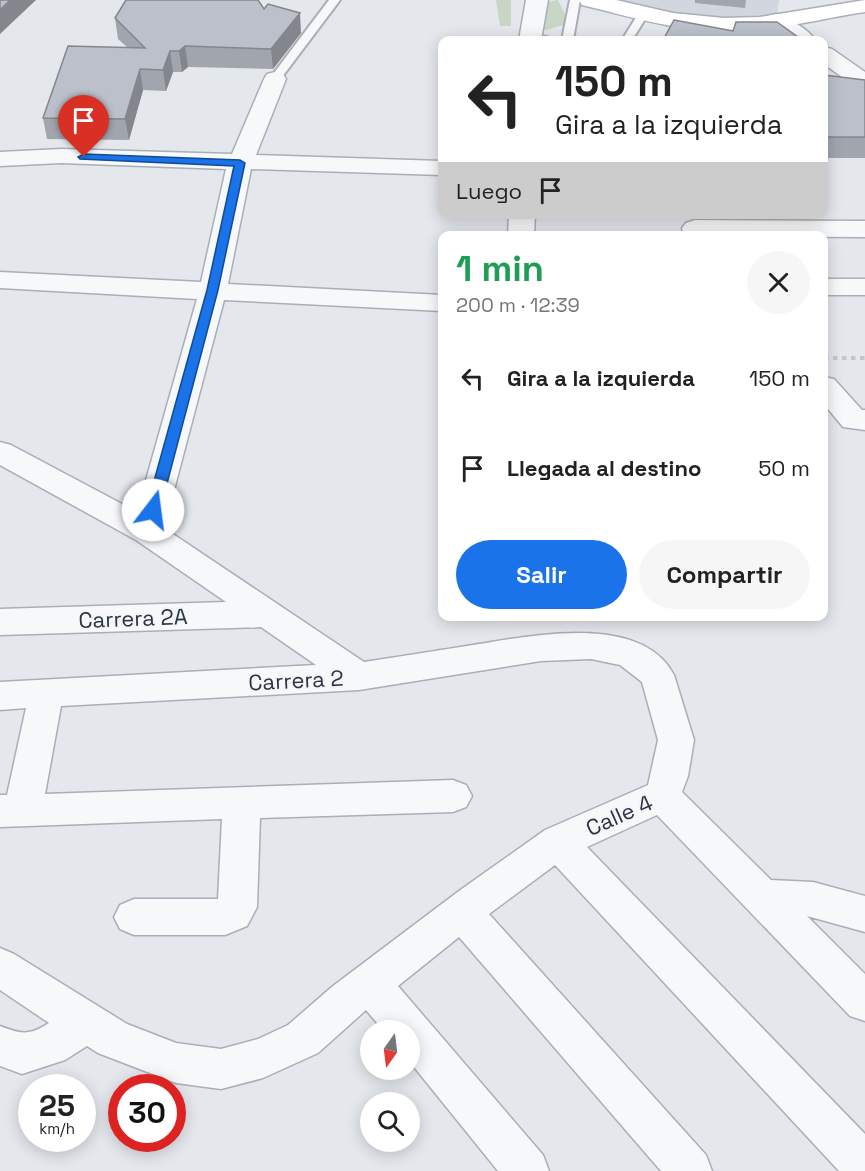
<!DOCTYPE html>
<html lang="es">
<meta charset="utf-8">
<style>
:root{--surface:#fff;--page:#f6f6f6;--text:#222;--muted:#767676;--accent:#1a73e8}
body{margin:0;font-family:"Space Grotesk",sans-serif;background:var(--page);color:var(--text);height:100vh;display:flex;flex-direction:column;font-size:22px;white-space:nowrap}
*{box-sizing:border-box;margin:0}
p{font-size:20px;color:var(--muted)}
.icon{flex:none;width:33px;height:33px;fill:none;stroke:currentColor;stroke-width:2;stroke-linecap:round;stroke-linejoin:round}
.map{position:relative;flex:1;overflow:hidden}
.details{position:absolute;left:438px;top:231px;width:390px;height:390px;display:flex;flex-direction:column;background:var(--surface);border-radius:12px;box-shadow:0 3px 15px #0003}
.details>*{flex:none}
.banner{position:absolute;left:438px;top:36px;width:390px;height:183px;border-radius:12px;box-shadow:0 3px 15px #0003;background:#fff;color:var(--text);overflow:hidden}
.needle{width:39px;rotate:194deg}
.controls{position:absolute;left:360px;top:1020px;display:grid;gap:12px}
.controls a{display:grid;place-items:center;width:60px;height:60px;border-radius:50%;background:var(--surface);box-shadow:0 3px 15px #0003;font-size:30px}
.speed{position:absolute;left:18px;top:1074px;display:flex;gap:12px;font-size:30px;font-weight:700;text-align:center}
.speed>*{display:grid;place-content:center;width:78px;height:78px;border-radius:50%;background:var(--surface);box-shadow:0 3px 15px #0003;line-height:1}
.speed small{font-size:15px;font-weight:400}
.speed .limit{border:9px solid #d22;background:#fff;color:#111}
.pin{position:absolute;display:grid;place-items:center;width:51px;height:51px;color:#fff;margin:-62px -26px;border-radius:50% 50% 50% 0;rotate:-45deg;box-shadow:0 0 6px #0007}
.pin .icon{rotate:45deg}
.me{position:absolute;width:66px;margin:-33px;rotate:15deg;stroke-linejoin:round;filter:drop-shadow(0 0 4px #0008)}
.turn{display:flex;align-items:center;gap:21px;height:126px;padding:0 18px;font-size:27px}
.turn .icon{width:78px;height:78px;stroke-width:2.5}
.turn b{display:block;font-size:42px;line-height:51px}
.then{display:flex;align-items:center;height:57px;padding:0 18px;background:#0003;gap:12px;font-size:22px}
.round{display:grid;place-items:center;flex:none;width:63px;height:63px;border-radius:32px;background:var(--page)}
.head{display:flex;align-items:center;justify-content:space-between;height:102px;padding:0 18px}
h1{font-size:36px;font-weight:600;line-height:45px;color:#1e9e55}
.cta{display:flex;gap:12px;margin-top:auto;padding:12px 18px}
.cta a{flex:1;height:69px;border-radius:36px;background:var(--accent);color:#fff;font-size:24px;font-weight:600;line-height:69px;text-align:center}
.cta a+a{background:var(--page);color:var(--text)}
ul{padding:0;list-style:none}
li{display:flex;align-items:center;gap:18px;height:90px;padding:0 18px}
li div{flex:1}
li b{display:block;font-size:22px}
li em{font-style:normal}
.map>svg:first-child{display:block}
</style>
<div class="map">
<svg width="865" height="1171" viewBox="0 0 865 1171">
<rect width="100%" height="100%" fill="#e4e7ec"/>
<polygon fill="#d2d6de" points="590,0 779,0 776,21 736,25"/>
<g fill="#c9d6c5">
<polygon points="496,0 511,0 511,26 500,26"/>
<polygon points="558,0 567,18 563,25 546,30 538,28 543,3"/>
</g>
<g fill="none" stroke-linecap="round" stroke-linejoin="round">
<g stroke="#a9aeb7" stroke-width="4">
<g id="lane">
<polygon points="329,0 340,0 279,81 271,81 271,77"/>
<polygon points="570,0 580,0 573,40 562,40"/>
<polygon points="644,10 649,13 632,40 622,40 640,11"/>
<polygon points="530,36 547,37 553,40 525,40 526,37"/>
</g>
</g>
<g stroke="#a9aeb7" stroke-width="3">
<g id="street">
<polygon points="526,0 548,0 541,40 519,40"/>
<path d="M 776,14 C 789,18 808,29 815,40 L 790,40 L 765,21 L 768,16 Z"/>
<polygon points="824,47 832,49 865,72 865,90 857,88 824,64"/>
<path d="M 275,72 L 283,74 L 286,79 L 256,155 L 442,161 L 442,175 L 251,169 L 228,284 L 442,295 L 442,311 L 224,300 L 164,528 L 364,662 C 401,656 437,651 473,645 C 530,636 641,612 674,675 L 694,740 L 688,776 L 682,792 L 771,880 L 813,882 L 865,896 L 865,932 L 807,916 L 865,974 L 865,1021 L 850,1016 L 657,815 L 587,847 L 865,1134 L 865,1171 L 839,1171 L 555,865 L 489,914 L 706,1155 L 712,1171 L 661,1171 L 459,937 L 398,986 L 543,1155 L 549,1171 L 498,1171 L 410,1062 L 410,1030 L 383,1030 L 366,1010 L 318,1053 L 263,1078 L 221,1089 L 176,1083 L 98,1053 L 87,1046 L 65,1060 L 22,1074 L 0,1066 L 0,1026 C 21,1034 29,1036 49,1023 L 0,990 L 0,948 L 14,954 L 127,1024 L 176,1043 L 221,1049 L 258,1039 L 288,1025 L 333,986 L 459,891 L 545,830 L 648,785 L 658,740 L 642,682 L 620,665 L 591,659 L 541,661 L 359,690 L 61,706 L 45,794 L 453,780 L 466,785 L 472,796 L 466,807 L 453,812 L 260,818 L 257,907 L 247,926 L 225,935 L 134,935 L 120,929 L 114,917 L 120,905 L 134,899 L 218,899 L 222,819 L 0,827 L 0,795 L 7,795 L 26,708 L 0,710 L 0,682 L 316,665 L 261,627 L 0,635 L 0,609 L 226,602 L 136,540 L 0,465 L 0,442 L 11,445 L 137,512 L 197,299 L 0,288 L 0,272 L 201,282 L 226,169 L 61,163 L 0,166 L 0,152 L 61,149 L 232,154 L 264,79 L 267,74 Z"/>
<polygon points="509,214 535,214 534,236 508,236"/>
<polygon points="695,220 865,221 865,237 684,236 682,228 686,223"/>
<rect x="824" y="279" width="41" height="16"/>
<polygon points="824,377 834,379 862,410 865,410 865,430 843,427 824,404"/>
</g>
</g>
<g stroke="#a9aeb7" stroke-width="3">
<path id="secondary" d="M 579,0 L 616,0 L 673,13 L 724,18 L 760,17 L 865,0 L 865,12 C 824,18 783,29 742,31 C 687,34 635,18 582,5 Z"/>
</g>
<polyline stroke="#c2c5cb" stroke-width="4" stroke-dasharray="4.5 4.5" stroke-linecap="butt" points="824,358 865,358"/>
<use href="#lane" fill="#f7f8fa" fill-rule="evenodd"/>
<use href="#street" fill="#f7f8fa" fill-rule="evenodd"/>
<use href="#secondary" fill="#fff" fill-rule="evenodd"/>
</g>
<g fill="#a1a5ae">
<polygon points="695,0 746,0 745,8 695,3"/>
<polygon points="264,9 301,33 273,69 188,67 182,72 173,72 166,91 143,90 129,140 47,139 43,118 127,47 118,39 115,18"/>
<polygon points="824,75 865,80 865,158 824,158"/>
</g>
<g fill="#83868d">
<polygon points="10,0 36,0 0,34 0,10"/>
<polygon points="300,13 301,33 273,69 271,49"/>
<polygon points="185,46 188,67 182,72 179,51"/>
<polygon points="170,51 173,72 166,91 163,70"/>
<polygon points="140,69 143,90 129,140 125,119"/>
</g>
<g fill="#bbc0ca" stroke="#83868d" stroke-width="1.5">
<polygon points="0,0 10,0 0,10"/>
<polygon points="126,0 258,0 264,9 268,4 300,13 271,49 185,46 179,51 170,51 163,70 140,69 125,119 43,118 68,46 145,48 115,18"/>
<polygon points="674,20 733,31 736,22 777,22 802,40 663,40"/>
<polygon points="824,75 865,80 865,137 824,137"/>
</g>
<polygon fill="#1a73e8" stroke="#114b97" stroke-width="1.5" points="84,154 240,160 245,163 218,290 160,510 153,515 146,510 207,290 234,166 80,159 78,157"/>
<g text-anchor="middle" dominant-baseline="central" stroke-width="4.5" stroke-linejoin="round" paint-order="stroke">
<g font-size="22" fill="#2b3445" stroke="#f4f6f9">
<text transform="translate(133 618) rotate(-2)">Carrera 2A</text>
<text transform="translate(296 680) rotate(-3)">Carrera 2</text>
<text transform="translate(619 815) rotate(-24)">Calle 4</text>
</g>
</g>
</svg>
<div class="controls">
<a><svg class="needle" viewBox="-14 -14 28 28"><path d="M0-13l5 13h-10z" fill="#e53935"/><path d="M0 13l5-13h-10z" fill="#767676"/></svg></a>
<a><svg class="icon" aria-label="search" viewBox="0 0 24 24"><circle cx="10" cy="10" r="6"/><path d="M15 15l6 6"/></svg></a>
</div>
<div class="speed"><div>25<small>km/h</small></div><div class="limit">30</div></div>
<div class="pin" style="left:84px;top:157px;background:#d93025"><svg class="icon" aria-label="arrive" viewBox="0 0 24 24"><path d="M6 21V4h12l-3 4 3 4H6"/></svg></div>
<svg class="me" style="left:153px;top:510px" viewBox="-20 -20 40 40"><circle r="19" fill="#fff"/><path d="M0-13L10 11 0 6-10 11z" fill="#1a73e8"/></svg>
<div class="banner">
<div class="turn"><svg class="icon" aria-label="left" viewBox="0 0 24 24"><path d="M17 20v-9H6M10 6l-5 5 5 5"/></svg><div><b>150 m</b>Gira a la izquierda</div></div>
<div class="then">Luego<svg class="icon" aria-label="arrive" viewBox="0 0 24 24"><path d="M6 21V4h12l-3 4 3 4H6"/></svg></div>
</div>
<section class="details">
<div class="head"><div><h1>1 min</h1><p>200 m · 12:39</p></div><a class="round"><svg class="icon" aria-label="close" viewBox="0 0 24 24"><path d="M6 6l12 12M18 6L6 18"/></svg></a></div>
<ul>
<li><svg class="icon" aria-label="left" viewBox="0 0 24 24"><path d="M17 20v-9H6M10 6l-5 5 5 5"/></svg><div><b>Gira a la izquierda</b></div><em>150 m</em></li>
<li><svg class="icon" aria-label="arrive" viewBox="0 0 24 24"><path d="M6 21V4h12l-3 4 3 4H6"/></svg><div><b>Llegada al destino</b></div><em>50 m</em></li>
</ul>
<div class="cta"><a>Salir</a><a>Compartir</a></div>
</section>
</div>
